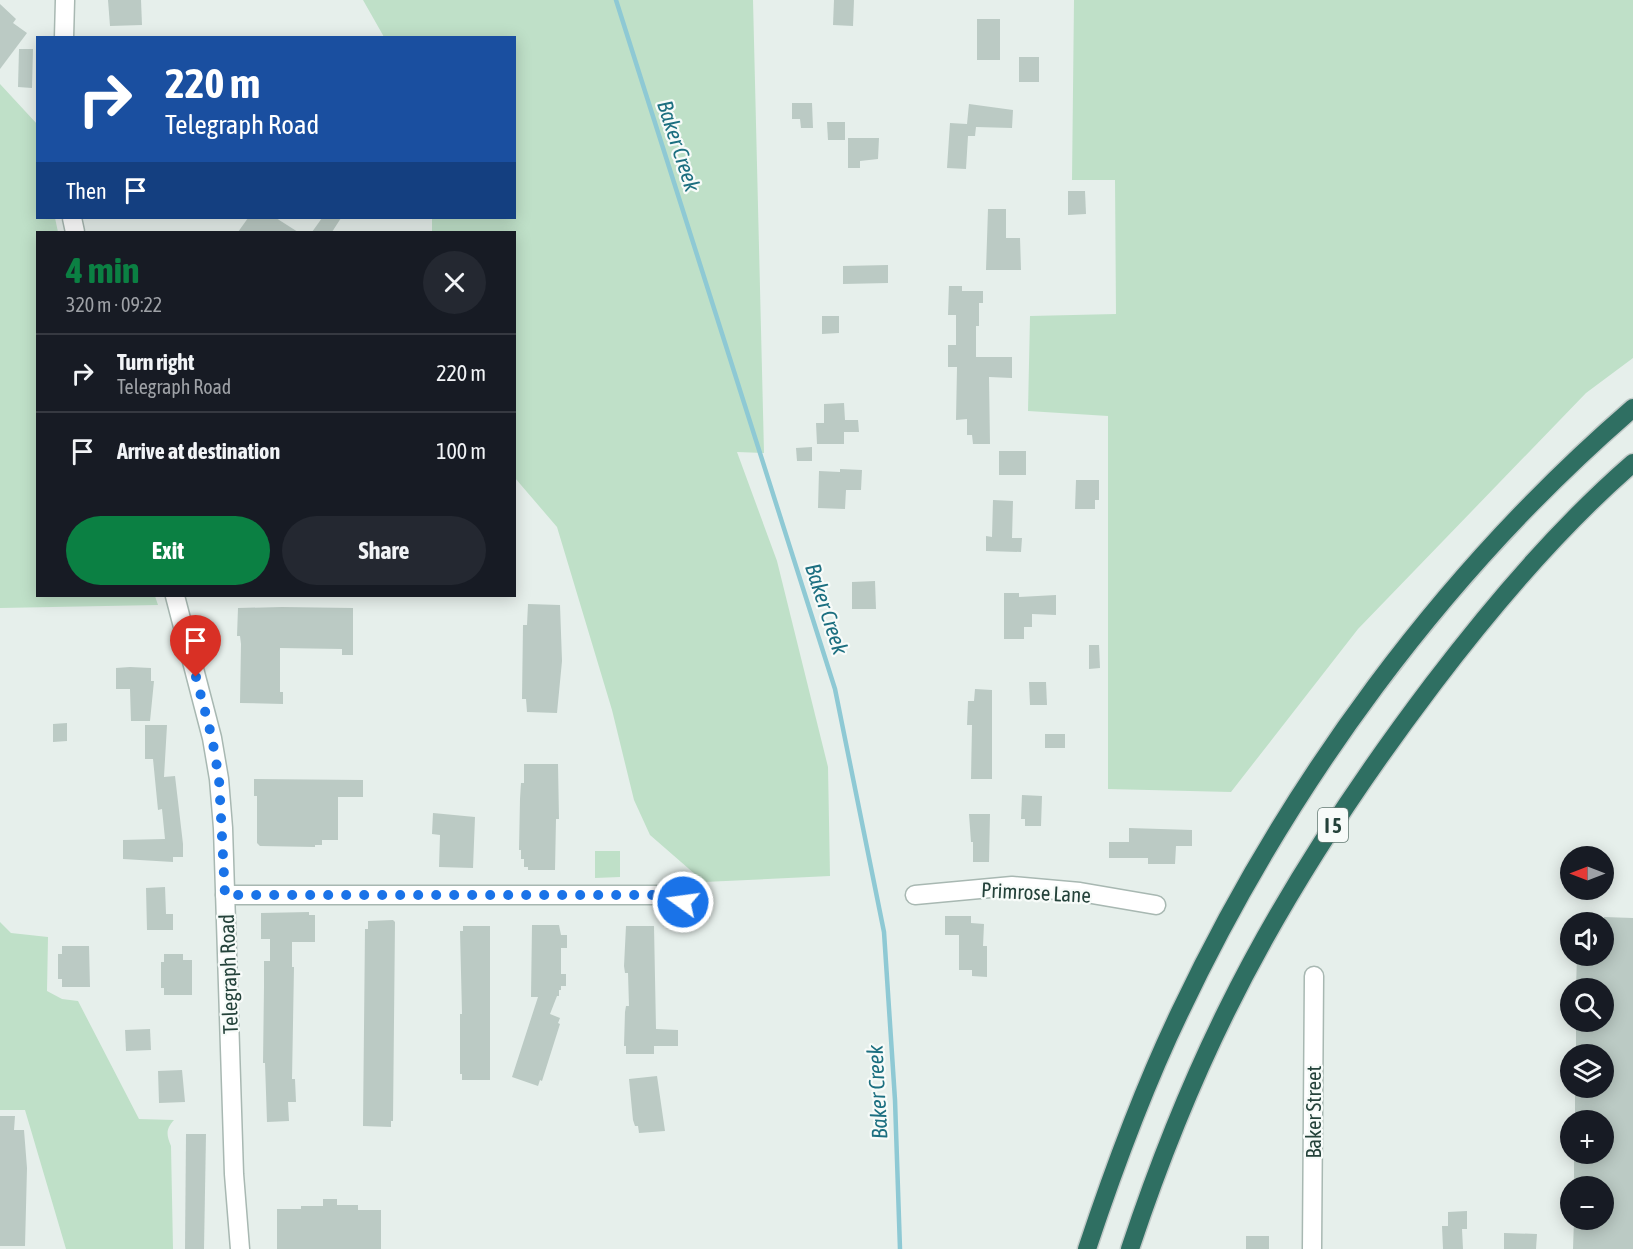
<!DOCTYPE html>
<meta charset="utf-8">
<style>
:root{--surface:#171b24;--page:#242831;--text:#f1f3f6;--muted:#9ea1a6;--line:#363941;--accent:#0b8043}
body{margin:0;font-family:"Asap Condensed",sans-serif;background:var(--page);color:var(--text);height:100vh;display:flex;flex-direction:column;font-size:22px;white-space:nowrap}
*{box-sizing:border-box;margin:0}
p{font-size:20px;color:var(--muted)}
.icon{flex:none;width:33px;height:33px;fill:none;stroke:currentColor;stroke-width:2;stroke-linecap:round;stroke-linejoin:round}
.map{position:relative;flex:1;overflow:hidden}
.panel{position:absolute;left:36px;top:231px;width:480px;height:366px;display:flex;flex-direction:column;background:var(--surface);border-radius:0px;box-shadow:0 3px 15px #0003}
.panel>*{flex:none}
.hud{position:absolute;left:36px;top:36px;width:480px;height:183px;border-radius:0px;box-shadow:0 3px 15px #0003;background:#1a4fa0;color:#fff;overflow:hidden}
.needle{width:39px;rotate:270deg}
.buttons{position:absolute;left:1560px;top:846px;display:grid;gap:12px}
.buttons a{display:grid;place-items:center;width:54px;height:54px;border-radius:50%;background:var(--surface);box-shadow:0 3px 15px #0003;font-size:30px}
.pin{position:absolute;display:grid;place-items:center;width:51px;height:51px;color:#fff;margin:-62px -26px;border-radius:50% 50% 50% 0;rotate:-45deg;box-shadow:0 0 6px #0007}
.pin .icon{rotate:45deg}
.me{position:absolute;width:66px;margin:-33px;rotate:284deg;stroke-linejoin:round;filter:drop-shadow(0 0 4px #0008)}
.turn{display:flex;align-items:center;gap:21px;height:126px;padding:0 30px;font-size:27px}
.turn .icon{width:78px;height:78px;stroke-width:2.5}
.turn b{display:block;font-size:42px;line-height:51px}
.then{display:flex;align-items:center;height:57px;padding:0 30px;background:#0003;gap:12px;font-size:22px}
.round{display:grid;place-items:center;flex:none;width:63px;height:63px;border-radius:32px;background:var(--page)}
.summary{display:flex;align-items:center;justify-content:space-between;height:102px;padding:0 30px}
h1{font-size:36px;font-weight:700;line-height:45px;color:var(--accent)}
.cta{display:flex;gap:12px;margin-top:auto;padding:12px 30px}
.cta a{flex:1;height:69px;border-radius:36px;background:var(--accent);color:#fff;font-size:24px;font-weight:700;line-height:69px;text-align:center}
.cta a+a{background:var(--page);color:var(--text)}
ul{padding:0;list-style:none}
li{display:flex;align-items:center;gap:18px;height:78px;padding:0 30px;border-top:2px solid var(--line)}
li div{flex:1}
li b{display:block;font-size:22px}
li em{font-style:normal}
.map>svg:first-child{display:block}
</style>
<div class="map">
<svg width="1633" height="1249" viewBox="0 0 1633 1249">
<rect width="100%" height="100%" fill="#e6efeb"/>
<g fill="#bfe0c8">
<polygon points="363,0 753,0 764,453 737,452 777,561 828,767 830,876 704,882 650,835 634,800 612,710 557,527 515,478 514,232 432,232 432,218 514,218 514,38 384,37"/>
<polygon points="1074,0 1633,0 1633,358 1586,393 1358,629 1231,792 1108,789 1108,416 1028,411 1030,316 1116,314 1115,180 1072,180"/>
<polygon points="0,84 37,124 38,218 55,218 58,232 38,232 38,596 155,596 158,605 0,608"/>
<polygon points="595,851 620,851 620,877 595,878"/>
<path d="M 0,922 L 11,933 L 48,937 L 47,991 L 62,999 L 78,1001 L 139,1119 L 174,1120 C 166,1129 166,1134 171,1146 L 173,1249 L 66,1249 L 25,1110 L 0,1110 Z"/>
</g>
<g fill="none" stroke-linecap="round" stroke-linejoin="round">
<polyline stroke="#8ec9d4" stroke-width="4.5" points="616,0 835,689 884,932 895,1100 900,1249"/>
</g>
<g fill="#bbcac4">
<polygon points="108,0 141,0 142,25 110,26"/>
<polygon points="834,0 854,0 853,26 833,25"/>
<polygon points="0,4 16,19 13,23 27,33 0,69"/>
<rect x="977" y="19" width="23" height="41"/>
<polygon points="19,49 33,49 32,88 18,87"/>
<rect x="1019" y="57" width="20" height="25"/>
<polygon points="792,103 812,103 813,128 801,128 800,119 792,119"/>
<polygon points="969,104 1013,110 1012,128 976,127 975,136 968,136 966,169 947,168 950,123 967,124"/>
<polygon points="827,122 845,122 845,140 828,140"/>
<polygon points="848,138 879,138 878,159 860,161 860,168 848,168"/>
<polygon points="1068,191 1085,191 1086,214 1068,215"/>
<polygon points="988,209 1006,209 1006,238 1020,238 1021,270 986,270"/>
<polygon points="248,218 276,218 298,232 238,232"/>
<polygon points="322,218 341,218 332,232 312,232"/>
<polygon points="888,265 888,283 843,284 843,266"/>
<polygon points="949,286 962,286 962,291 983,291 983,303 979,303 979,326 976,326 976,357 1012,357 1012,378 989,377 990,444 973,444 972,435 967,435 967,419 956,420 957,367 948,367 948,345 956,345 956,315 948,315"/>
<polygon points="822,316 839,316 839,333 822,334"/>
<polygon points="844,403 845,420 858,420 859,432 844,432 844,444 817,444 816,423 824,423 824,404"/>
<polygon points="812,447 812,461 797,461 796,448"/>
<rect x="999" y="451" width="27" height="24"/>
<polygon points="840,469 862,470 861,490 846,490 845,509 818,508 819,471 840,472"/>
<polygon points="1076,480 1099,480 1099,500 1095,500 1095,509 1075,509"/>
<polygon points="993,500 1013,501 1012,538 1022,538 1021,552 986,551 986,536 992,537"/>
<polygon points="875,581 876,609 852,609 852,582"/>
<polygon points="1004,593 1019,593 1019,597 1056,595 1056,615 1032,614 1032,627 1024,627 1024,639 1004,639"/>
<polygon points="528,604 560,605 562,661 557,713 527,712 526,699 522,699 523,625 527,625"/>
<polygon points="282,607 353,608 353,655 342,655 342,649 280,648 280,692 283,692 283,704 240,703 241,644 240,636 237,636 238,608"/>
<polygon points="1089,645 1099,645 1100,668 1089,669"/>
<polygon points="130,667 151,668 151,681 154,681 150,721 131,721 130,689 116,689 116,668"/>
<polygon points="1029,682 1046,682 1047,705 1030,705"/>
<polygon points="975,689 992,690 992,779 971,779 972,725 967,725 968,701 974,701"/>
<polygon points="67,723 67,741 53,742 53,724"/>
<polygon points="145,725 167,725 164,777 175,776 183,844 183,857 173,857 173,862 123,859 123,840 165,839 162,809 158,810 153,759 145,759"/>
<rect x="1045" y="734" width="20" height="14"/>
<polygon points="524,764 558,764 559,819 556,819 555,870 528,870 528,867 524,867 524,859 521,859 521,850 519,850 520,799 521,783 524,783"/>
<polygon points="254,779 363,780 363,797 338,797 338,840 322,840 322,845 315,845 315,847 260,846 257,843 257,796 254,796"/>
<polygon points="1022,795 1042,796 1041,826 1025,826 1025,819 1021,819"/>
<polygon points="433,813 475,817 473,868 439,867 440,835 432,834"/>
<polygon points="969,814 990,814 989,862 973,862 973,842 971,842"/>
<polygon points="1129,828 1192,830 1192,846 1176,846 1175,864 1148,864 1148,858 1109,858 1109,842 1129,842"/>
<polygon points="165,887 166,914 173,914 173,930 147,930 146,888"/>
<polygon points="309,912 309,915 315,915 315,942 292,942 292,967 294,967 292,1079 295,1079 296,1102 288,1102 289,1121 267,1122 265,1063 263,1063 264,987 264,961 270,961 270,939 261,939 261,913"/>
<polygon points="945,916 971,916 971,923 984,924 983,946 987,946 987,977 972,976 972,970 959,970 959,935 945,935"/>
<polygon points="1604,917 1633,918 1633,1249 1573,1249 1574,1220 1604,1220 1604,1186 1574,1186 1574,1154 1604,1154 1604,1120 1575,1120 1575,1088 1604,1088 1604,1054 1576,1054 1576,1022 1604,1022 1604,988 1576,988 1577,956 1604,956"/>
<polygon points="393,920 395,922 393,1121 391,1121 391,1127 363,1126 365,929 368,929 368,921"/>
<polygon points="532,925 559,925 561,935 567,935 567,948 561,948 561,974 566,974 566,986 561,986 561,990 559,990 559,996 557,996 550,1014 560,1018 558,1023 560,1024 542,1081 540,1080 538,1086 512,1077 538,997 531,997"/>
<polygon points="463,926 490,926 490,1080 462,1080 462,1074 460,1074 460,1014 462,1014 460,931 463,931"/>
<polygon points="626,926 654,926 656,1029 678,1030 678,1046 654,1046 654,1054 626,1054 626,1046 624,1046 625,1012 626,1006 629,1006 628,973 625,973 624,966"/>
<polygon points="62,946 89,946 90,987 62,987 62,979 58,979 58,954 62,954"/>
<polygon points="164,954 183,954 183,960 192,960 192,995 164,995 164,988 161,988 161,962 164,962"/>
<polygon points="150,1029 151,1050 126,1051 125,1030"/>
<polygon points="182,1070 185,1102 159,1103 158,1071"/>
<polygon points="657,1076 665,1131 639,1133 638,1126 635,1126 633,1120 629,1079"/>
<polygon points="0,1116 15,1116 14,1130 24,1130 27,1168 25,1246 0,1246"/>
<polygon points="186,1134 206,1134 204,1249 185,1249"/>
<polygon points="323,1199 337,1199 337,1205 358,1205 358,1210 381,1210 381,1249 277,1249 277,1209 301,1209 301,1206 323,1206"/>
<polygon points="1467,1211 1467,1229 1462,1229 1463,1249 1443,1249 1442,1226 1448,1226 1448,1212"/>
<polygon points="1504,1233 1537,1234 1536,1249 1504,1249"/>
<rect x="1246" y="1236" width="23" height="13"/>
</g>
<g fill="none" stroke-linecap="round" stroke-linejoin="round">
<g stroke="#a8b8b2" stroke-width="21">
<g id="minor">
<polyline points="64,38 65,0"/>
<polyline points="72,218 75,232"/>
<polyline points="175,596 212,738 219,779 223,828 234,1174 240,1249"/>
<polyline points="225,895 666,895 675,896 683,902"/>
<polyline points="915,895 1012,886 1080,892 1156,905"/>
<polyline points="1312,1249 1314,976"/>
</g>
</g>
<g stroke="#c2cac8" stroke-width="21">
<g id="highway">
<path d="M 1087,1249 C 1114,1168 1143,1089 1180,1012 C 1288,784 1442,573 1633,408"/>
<path d="M 1130,1249 C 1157,1168 1188,1089 1226,1012 C 1283,896 1355,787 1433,684 C 1493,605 1558,528 1633,463"/>
</g>
</g>
<use href="#minor" stroke="#fff" stroke-width="18"/>
<use href="#highway" stroke="#2f6f62" stroke-width="18"/>
</g>
<g fill="none" stroke-linecap="round" stroke-linejoin="round">
<polyline stroke="#1a73e8" stroke-width="10" stroke-dasharray="0 18" points="196,677 212,738 219,779 225,895 666,895 675,896 683,902"/>
</g>
<g text-anchor="middle" dominant-baseline="central" stroke-width="4.5" stroke-linejoin="round" paint-order="stroke">
<rect fill="#f7fbf9" stroke="#637a73" stroke-width="1.5" x="1318" y="808" width="30" height="34" rx="4.5"/>
<g font-size="20" font-weight="bold" fill="#24423a">
<text x="1333" y="825">I 5</text>
</g>
<g font-size="21" fill="#24423a" stroke="#f7fbf9">
<text transform="translate(1036 892) rotate(3)">Primrose Lane</text>
<text transform="translate(228 974) rotate(-92)">Telegraph Road</text>
<text transform="translate(1313 1112) rotate(-90)">Baker Street</text>
</g>
<g font-size="22" font-style="italic" fill="#1c6f80" stroke="#f7fbf9">
<text transform="translate(679 146) rotate(72)">Baker Creek</text>
<text transform="translate(827 609) rotate(72)">Baker Creek</text>
<text transform="translate(877 1092) rotate(-93)">Baker Creek</text>
</g>
</g>
</svg>
<div class="buttons">
<a><svg class="needle" viewBox="-14 -14 28 28"><path d="M0-13l5 13h-10z" fill="#e53935"/><path d="M0 13l5-13h-10z" fill="#9ea1a6"/></svg></a>
<a><svg class="icon" aria-label="sound" viewBox="0 0 24 24"><path d="M4 9h4l5-4v14l-5-4H4zM17 9q2 3 0 6"/></svg></a>
<a><svg class="icon" aria-label="search" viewBox="0 0 24 24"><circle cx="10" cy="10" r="6"/><path d="M15 15l6 6"/></svg></a>
<a><svg class="icon" aria-label="layers" viewBox="0 0 24 24"><path d="M12 4l9 5-9 5-9-5zM3 14l9 5 9-5"/></svg></a>
<a>+</a>
<a>−</a>
</div>
<div class="pin" style="left:196px;top:677px;background:#d93025"><svg class="icon" aria-label="arrive" viewBox="0 0 24 24"><path d="M6 21V4h12l-3 4 3 4H6"/></svg></div>
<svg class="me" style="left:683px;top:902px" viewBox="-20 -20 40 40"><circle r="17" fill="#1a73e8" stroke="#fff" stroke-width="3"/><path d="M0-11L8 9 0 5-8 9z" fill="#fff"/></svg>
<div class="hud">
<div class="turn"><svg class="icon" aria-label="right" viewBox="0 0 24 24"><path d="M7 20v-9h11M14 6l5 5-5 5"/></svg><div><b>220 m</b>Telegraph Road</div></div>
<div class="then">Then<svg class="icon" aria-label="arrive" viewBox="0 0 24 24"><path d="M6 21V4h12l-3 4 3 4H6"/></svg></div>
</div>
<section class="panel">
<div class="summary"><div><h1>4 min</h1><p>320 m · 09:22</p></div><a class="round"><svg class="icon" aria-label="close" viewBox="0 0 24 24"><path d="M6 6l12 12M18 6L6 18"/></svg></a></div>
<ul>
<li><svg class="icon" aria-label="right" viewBox="0 0 24 24"><path d="M7 20v-9h11M14 6l5 5-5 5"/></svg><div><b>Turn right</b><p>Telegraph Road</p></div><em>220 m</em></li>
<li><svg class="icon" aria-label="arrive" viewBox="0 0 24 24"><path d="M6 21V4h12l-3 4 3 4H6"/></svg><div><b>Arrive at destination</b></div><em>100 m</em></li>
</ul>
<div class="cta"><a>Exit</a><a>Share</a></div>
</section>
</div>
